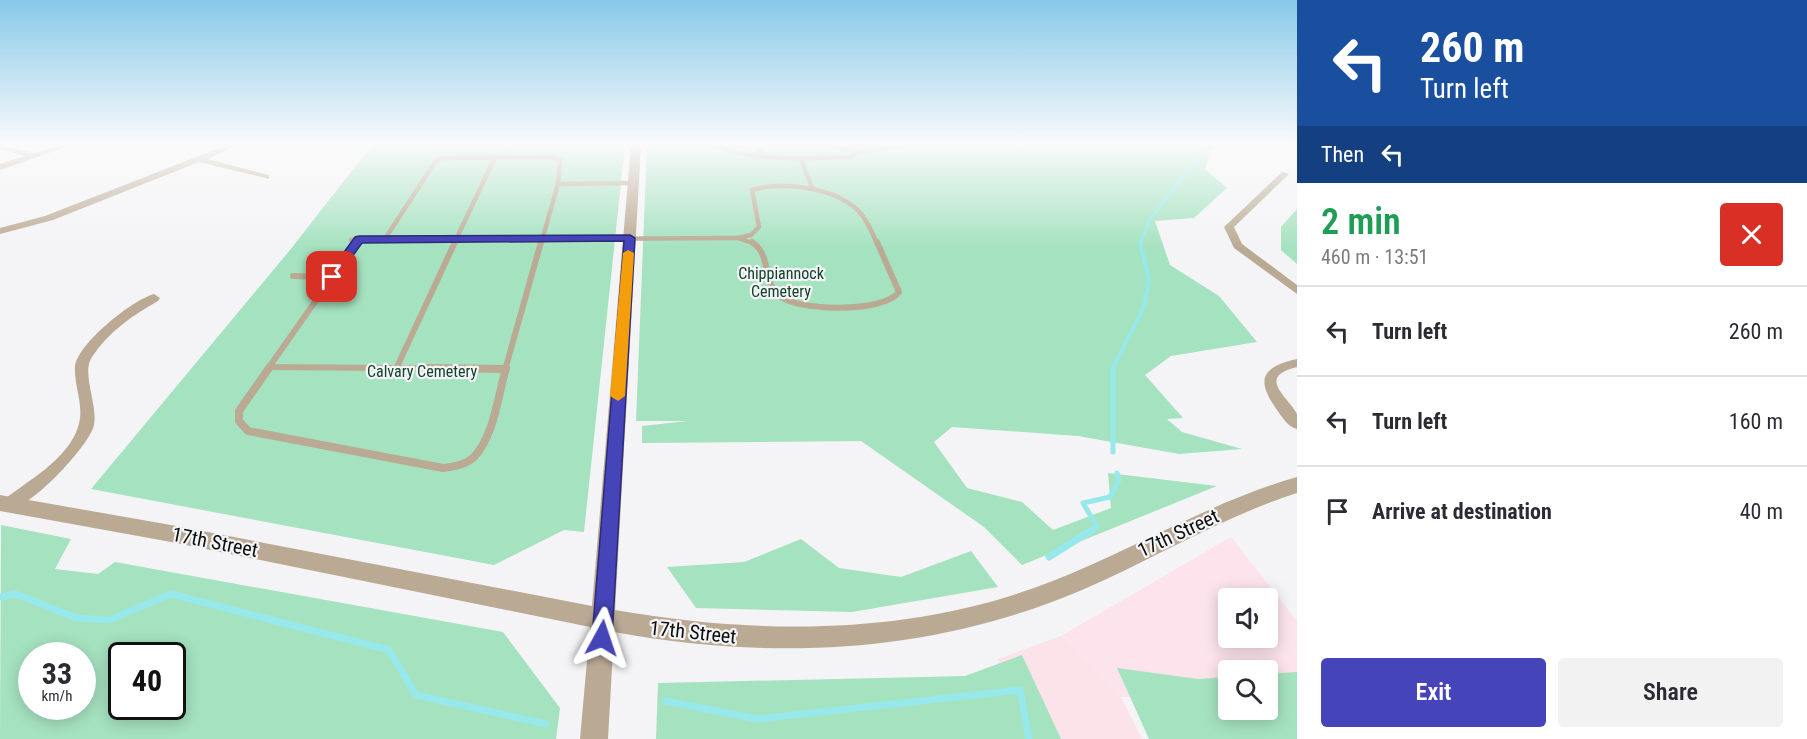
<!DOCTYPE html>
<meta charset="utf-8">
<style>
:root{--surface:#fff;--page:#f2f2f3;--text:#2b2b33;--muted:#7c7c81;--line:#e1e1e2;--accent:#4544b9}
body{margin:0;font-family:"Roboto Condensed",sans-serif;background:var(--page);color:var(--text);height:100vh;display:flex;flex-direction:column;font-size:22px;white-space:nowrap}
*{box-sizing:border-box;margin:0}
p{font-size:20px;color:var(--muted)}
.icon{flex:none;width:33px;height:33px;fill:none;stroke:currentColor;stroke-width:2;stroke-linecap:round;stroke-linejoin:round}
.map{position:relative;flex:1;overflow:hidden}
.drawer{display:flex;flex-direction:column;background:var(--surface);width:510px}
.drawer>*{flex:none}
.banner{background:#1a4fa0;color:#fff;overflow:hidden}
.fabs{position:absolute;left:1218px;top:588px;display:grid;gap:12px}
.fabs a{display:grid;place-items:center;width:60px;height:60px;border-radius:6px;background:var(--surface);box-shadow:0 3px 15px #0003;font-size:30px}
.speed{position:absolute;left:18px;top:642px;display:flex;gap:12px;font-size:30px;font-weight:700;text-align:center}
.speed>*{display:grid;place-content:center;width:78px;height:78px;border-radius:50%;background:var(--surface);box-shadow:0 3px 15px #0003;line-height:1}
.speed small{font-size:15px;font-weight:400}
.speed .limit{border:3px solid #111;border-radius:9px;background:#fff;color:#111}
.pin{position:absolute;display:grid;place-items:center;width:51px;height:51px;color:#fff;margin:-26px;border-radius:12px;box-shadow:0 3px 9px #0006}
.me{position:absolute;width:66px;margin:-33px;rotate:5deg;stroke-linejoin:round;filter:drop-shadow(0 0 4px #0008)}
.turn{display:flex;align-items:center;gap:21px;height:126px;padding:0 24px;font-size:27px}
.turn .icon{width:78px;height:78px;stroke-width:2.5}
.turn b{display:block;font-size:42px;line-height:51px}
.then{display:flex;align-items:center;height:57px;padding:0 24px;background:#0003;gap:12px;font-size:22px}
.round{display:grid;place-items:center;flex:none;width:63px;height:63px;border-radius:6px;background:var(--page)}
.head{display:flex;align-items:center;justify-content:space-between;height:102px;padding:0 24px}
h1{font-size:36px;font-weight:600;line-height:45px;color:#1e9e55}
.primary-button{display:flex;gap:12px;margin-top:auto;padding:12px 24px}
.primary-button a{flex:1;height:69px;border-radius:6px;background:var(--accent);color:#fff;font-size:24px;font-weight:600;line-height:69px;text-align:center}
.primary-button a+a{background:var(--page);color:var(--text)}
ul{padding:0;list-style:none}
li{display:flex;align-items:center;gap:18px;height:90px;padding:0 24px;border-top:2px solid var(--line)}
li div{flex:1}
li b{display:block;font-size:22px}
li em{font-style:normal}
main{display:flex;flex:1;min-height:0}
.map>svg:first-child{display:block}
</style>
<main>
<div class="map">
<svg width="1297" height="739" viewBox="0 0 1297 739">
<rect width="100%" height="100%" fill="#f4f4f6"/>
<path fill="#fce3ec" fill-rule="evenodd" d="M 1231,537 L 1297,621 L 1297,694 L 1268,695 L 1268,670 L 1228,670 L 1228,695 L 1121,697 L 1061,636 ZM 1228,598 L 1268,598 L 1268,638 L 1228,638 Z"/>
<polygon fill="#fce3ea" points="1061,636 1121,697 1142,739 1027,739 997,659"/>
<g fill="#a5e2c0" fill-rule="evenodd">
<polygon points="372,145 625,145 584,532 564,530 494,565 91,489 290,250"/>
<polygon points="647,145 1227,145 1210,150 1205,169 1227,188 1194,218 1155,221 1170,265 1219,296 1257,342 1171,356 1145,375 1183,418 1167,419 1182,432 1242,449 1179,454 1078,436 952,427 934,442 967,488 1022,502 1053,530 1111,508 1108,473 1217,486 1022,565 984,527 861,441 642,443 642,426 687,421 636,421"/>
<polygon points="1297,209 1297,264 1281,250 1281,227"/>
<path d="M 1,525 L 71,539 L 55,569 L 98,574 L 115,562 L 503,632 L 560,708 L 556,739 L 0,739 ZM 32,656 L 82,656 L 82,706 L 32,706 ZM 122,656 L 172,656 L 172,706 L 122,706 Z"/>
<polygon points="801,539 839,568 901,577 971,551 998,587 852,612 696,608 667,567 744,562"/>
<polygon points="1022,655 1061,739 656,739 658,683 965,676"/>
<polygon points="1117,668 1198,679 1228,677 1228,710 1268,710 1268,674 1297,672 1297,739 1149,739"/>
</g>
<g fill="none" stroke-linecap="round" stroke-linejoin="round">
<polyline stroke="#97e8ea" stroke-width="3" points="1140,244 1150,219 1207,147"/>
<polyline stroke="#97e8ea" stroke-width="4" points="1112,370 1144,307 1149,280 1140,242"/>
<g stroke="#97e8ea" stroke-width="5">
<polyline points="1113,368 1113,452"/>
<polyline points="1089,532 1097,527 1083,503 1110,497 1119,480 1117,473"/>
</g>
<g stroke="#97e8ea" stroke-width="7">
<polyline points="1049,557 1092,530"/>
<polyline points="0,597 16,594 76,618 109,620 171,594 389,650 416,695 546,724"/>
<polyline points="666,701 757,719 1020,690 1029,739"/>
</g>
<g stroke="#baaa94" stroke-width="4.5">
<path d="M 712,145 C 757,162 803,158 850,157 L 858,152"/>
<polyline points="827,145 858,152 908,145"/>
<polyline points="755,156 764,145"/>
<polyline points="801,159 812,188"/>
<polyline points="558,184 633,183"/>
<polyline points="738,238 755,244"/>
<path d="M 738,238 L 751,235 L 759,227 L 752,190 C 782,180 841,188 862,215 C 868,223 873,234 877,244"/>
<polyline points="385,239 435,162 441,158 552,157 560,160 558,184 541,244"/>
<polyline points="351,240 738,238"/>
<polyline points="356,244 359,240"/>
<polyline points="454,244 495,157"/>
</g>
<g stroke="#baaa94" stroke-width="6">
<path d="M 752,242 C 772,256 762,280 778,295 C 797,312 884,313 899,292 L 877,242"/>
<polyline points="293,276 332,277"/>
<polyline points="270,367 506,369"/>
<polyline points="396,369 455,242"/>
<polyline points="267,370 357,242"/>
<polyline points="505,370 541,242"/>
</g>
<g stroke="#baaa94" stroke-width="8">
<path d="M 269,368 L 239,411 L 239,421 L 248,431 L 443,468 C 453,467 466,465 474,457 C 494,436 498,396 506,368"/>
<polyline points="426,368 506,369"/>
</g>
<g fill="#baaa94" fill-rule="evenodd">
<polygon points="0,145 34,153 59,145 71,145 0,170 0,164 25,156 0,149"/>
<polygon points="227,145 238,145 207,159 269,175 269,179 199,162 53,220 0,234 0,228 45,216"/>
<polygon points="1282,172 1289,174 1234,227 1242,244 1297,285 1297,294 1234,248 1224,227"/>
<path d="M 154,294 L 160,298 L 158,301 C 133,315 108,332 92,357 C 81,372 98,405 94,425 C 89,447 24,516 3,510 L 1,505 L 3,500 C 28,481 68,459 78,427 C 85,407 74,387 75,367 C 77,344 132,300 154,294 Z"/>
<path d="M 1297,359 L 1297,367 C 1255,377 1289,397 1297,414 C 1297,418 1297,425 1297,429 C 1288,427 1282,417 1277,410 C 1255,379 1262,367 1297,359 Z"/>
</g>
<path fill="#baaa94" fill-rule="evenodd" d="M 631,145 L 641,145 L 615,610 C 759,635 912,636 1050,582 C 1133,550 1210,502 1297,477 L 1297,493 C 1222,517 1154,559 1082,590 C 932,654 773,661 614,632 L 608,739 L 580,739 L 590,627 L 171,542 L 0,511 L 0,495 L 171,525 L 592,606 Z"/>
</g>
<linearGradient id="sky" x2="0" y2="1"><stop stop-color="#87c9e9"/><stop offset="0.58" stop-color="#fafafb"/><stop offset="1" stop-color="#fafafb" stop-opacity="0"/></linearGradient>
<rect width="1297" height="248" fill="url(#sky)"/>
<polygon fill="#4544b9" stroke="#2d2c78" stroke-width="1.5" points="630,235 635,238 612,638 609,644 602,647 595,644 592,638 624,241 362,243 336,279 326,277 355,237 359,236"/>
<polygon fill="#f59e0b" points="628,250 634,253 625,396 618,401 610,396 623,253"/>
<g text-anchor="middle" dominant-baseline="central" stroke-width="4.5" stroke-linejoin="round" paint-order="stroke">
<g font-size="16" fill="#10422c" stroke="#f4f4f6">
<text x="781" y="273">Chippiannock<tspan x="781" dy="18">Cemetery</tspan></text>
<text x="422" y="371">Calvary Cemetery</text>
</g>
<g font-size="20" fill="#0d0e0e" stroke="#f4f4f6">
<text transform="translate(1178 533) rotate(-25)">17th Street</text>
<text transform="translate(215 542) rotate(11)">17th Street</text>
<text transform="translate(693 632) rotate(6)">17th Street</text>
</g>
</g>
</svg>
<div class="fabs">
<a><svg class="icon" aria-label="sound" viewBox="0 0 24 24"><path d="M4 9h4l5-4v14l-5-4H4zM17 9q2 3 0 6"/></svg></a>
<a><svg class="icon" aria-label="search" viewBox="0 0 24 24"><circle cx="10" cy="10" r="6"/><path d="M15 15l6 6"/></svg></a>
</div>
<div class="speed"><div>33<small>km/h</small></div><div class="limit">40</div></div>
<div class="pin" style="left:332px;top:277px;background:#d93025"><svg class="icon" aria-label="arrive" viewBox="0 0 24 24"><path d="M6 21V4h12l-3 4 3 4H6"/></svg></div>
<svg class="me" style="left:602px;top:638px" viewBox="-20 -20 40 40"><path d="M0-17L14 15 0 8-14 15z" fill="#4544b9" stroke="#fff" stroke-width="4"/></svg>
</div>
<section class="drawer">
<div class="banner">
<div class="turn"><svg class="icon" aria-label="left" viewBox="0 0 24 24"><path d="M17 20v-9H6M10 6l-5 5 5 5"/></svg><div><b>260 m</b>Turn left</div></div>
<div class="then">Then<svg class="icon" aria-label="left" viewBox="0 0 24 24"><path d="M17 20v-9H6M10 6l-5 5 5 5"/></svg></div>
</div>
<div class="head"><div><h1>2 min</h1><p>460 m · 13:51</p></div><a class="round" style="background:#d93025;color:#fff"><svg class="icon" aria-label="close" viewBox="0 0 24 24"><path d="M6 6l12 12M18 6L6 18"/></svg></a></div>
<ul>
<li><svg class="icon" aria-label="left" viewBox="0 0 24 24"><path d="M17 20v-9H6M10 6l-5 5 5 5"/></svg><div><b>Turn left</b></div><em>260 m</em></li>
<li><svg class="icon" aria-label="left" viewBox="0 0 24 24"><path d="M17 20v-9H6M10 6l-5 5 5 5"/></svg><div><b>Turn left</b></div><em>160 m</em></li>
<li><svg class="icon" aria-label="arrive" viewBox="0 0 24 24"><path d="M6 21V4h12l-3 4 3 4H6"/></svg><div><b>Arrive at destination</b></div><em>40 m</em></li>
</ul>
<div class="primary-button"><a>Exit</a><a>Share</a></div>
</section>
</main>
